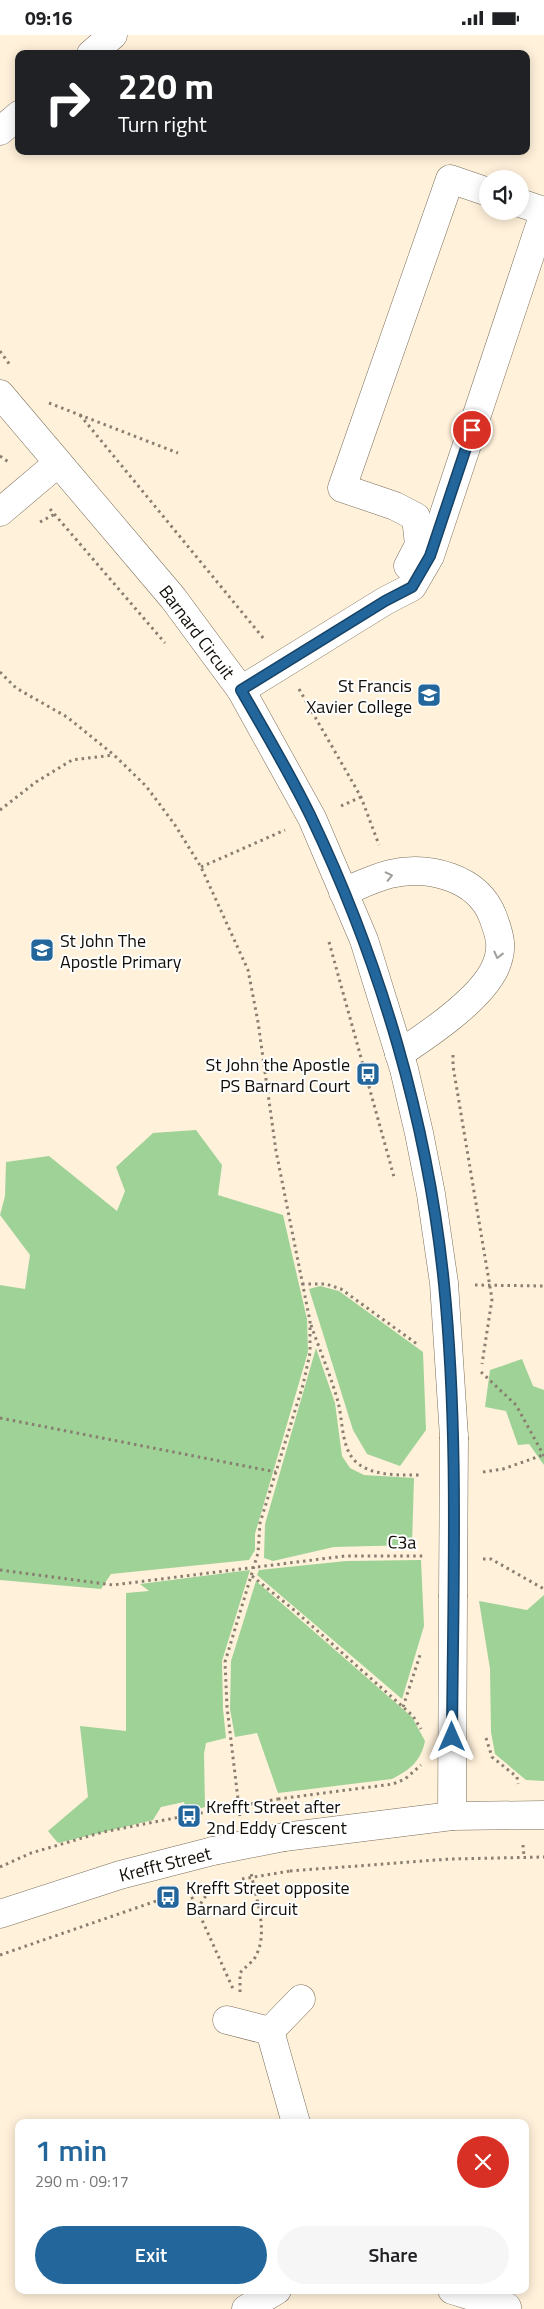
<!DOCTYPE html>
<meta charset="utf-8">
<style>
:root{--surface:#fff;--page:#f6f6f6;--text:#202124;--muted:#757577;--accent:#22669b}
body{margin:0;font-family:"Titillium Web",sans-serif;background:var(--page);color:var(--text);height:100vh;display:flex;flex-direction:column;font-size:19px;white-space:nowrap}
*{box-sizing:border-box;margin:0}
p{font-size:16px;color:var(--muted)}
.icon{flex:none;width:28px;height:28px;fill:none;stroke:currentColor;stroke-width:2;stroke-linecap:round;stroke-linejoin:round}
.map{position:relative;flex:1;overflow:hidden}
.drawer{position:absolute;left:15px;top:2084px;width:514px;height:175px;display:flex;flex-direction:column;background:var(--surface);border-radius:10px;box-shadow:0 2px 12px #0003}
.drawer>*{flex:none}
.hud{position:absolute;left:15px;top:15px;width:515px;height:105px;border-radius:10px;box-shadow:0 2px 12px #0003;background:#202124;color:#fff;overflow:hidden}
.fabs{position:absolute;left:479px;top:135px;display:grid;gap:10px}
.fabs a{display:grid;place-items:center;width:50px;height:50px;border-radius:50%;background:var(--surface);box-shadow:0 2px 12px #0003;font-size:25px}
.pin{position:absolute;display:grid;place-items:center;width:42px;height:42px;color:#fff;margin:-21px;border:2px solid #fff;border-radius:50%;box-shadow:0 1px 5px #0007}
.me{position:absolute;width:55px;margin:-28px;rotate:0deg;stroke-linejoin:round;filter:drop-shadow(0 0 4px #0008)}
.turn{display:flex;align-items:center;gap:18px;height:105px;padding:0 20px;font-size:22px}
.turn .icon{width:65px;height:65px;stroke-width:2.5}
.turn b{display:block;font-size:35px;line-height:42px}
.round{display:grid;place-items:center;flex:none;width:52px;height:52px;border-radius:26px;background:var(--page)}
.head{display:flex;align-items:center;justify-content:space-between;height:85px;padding:0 20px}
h1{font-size:30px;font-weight:600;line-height:38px;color:var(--accent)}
.cta{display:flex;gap:10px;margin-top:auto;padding:10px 20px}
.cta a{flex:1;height:58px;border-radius:30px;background:var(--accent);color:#fff;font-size:20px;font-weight:600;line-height:58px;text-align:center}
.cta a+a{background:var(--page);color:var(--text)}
.status{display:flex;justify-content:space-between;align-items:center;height:35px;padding:0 25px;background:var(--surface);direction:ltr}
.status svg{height:14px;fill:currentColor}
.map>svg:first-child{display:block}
</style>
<div class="status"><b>09:16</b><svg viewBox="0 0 49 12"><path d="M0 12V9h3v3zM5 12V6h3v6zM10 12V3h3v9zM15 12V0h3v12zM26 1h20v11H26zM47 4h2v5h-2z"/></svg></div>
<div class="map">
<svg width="544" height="2274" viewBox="0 0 544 2274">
<rect width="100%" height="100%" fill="#fff1da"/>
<g fill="#9fd297">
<polygon points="196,1095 222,1130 218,1160 283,1180 307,1284 308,1317 255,1499 255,1515 249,1525 111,1539 101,1554 0,1545 0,1250 25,1254 30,1220 0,1180 5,1161 6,1127 49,1121 117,1176 125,1156 116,1132 153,1098"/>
<polygon points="320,1251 339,1256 423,1317 426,1395 400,1431 367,1419 353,1395 309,1254"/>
<polygon points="316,1313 335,1368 342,1421 350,1433 364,1440 414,1443 412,1510 334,1512 273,1526 264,1523 265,1489"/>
<polygon points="522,1324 533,1351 544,1355 544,1430 529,1409 518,1410 506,1376 485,1372 490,1335"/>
<polygon points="421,1525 424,1591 402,1664 257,1540 259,1535 346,1526"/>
<polygon points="250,1535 222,1626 223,1674 226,1703 206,1708 204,1719 205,1772 187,1777 184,1767 161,1772 153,1785 58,1808 48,1796 88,1762 80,1691 126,1696 126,1558 149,1556 140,1549"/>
<path d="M 256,1546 L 412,1682 L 425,1706 C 421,1726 410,1735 392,1744 L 278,1758 L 257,1698 L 235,1702 L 230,1674 L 231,1626 Z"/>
<polygon points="544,1560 544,1746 526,1745 495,1719 491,1697 490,1634 479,1566 527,1575"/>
</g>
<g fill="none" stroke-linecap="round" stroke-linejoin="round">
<g stroke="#7a6e5a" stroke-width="29">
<g id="minor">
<polyline points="91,19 113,0"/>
<polyline points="0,96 19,80"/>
<polyline points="520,168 544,176"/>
<polyline points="0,359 173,563 241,655 312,783 364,905 404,1034 419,1098 431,1159 444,1248 454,1402"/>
<polyline points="0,477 58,428"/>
<polyline points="408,531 419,510 416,482 395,471 342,453 450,144 488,157"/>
<polyline points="241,655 385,566 412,552 430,521 544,178"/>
<path d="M 343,857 C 358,851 374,843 390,839 C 428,830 478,842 493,882 C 500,901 504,913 495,933 C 480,965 429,999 399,1019"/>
<polyline points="452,1781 453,1562"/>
<polyline points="284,1802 452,1781 544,1780"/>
<polyline points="0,1879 120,1840 213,1816"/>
<polyline points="227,1985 270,1996 301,1964"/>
<polyline points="270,1996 296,2088"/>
<polyline points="452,2255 507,2272"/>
<polyline points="246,2274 277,2255"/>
</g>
</g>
<g stroke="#897f70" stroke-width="3" stroke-dasharray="2.5 4" stroke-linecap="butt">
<polyline points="0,316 10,330"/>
<polyline points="49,368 178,418"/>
<polyline points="80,380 264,604"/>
<polyline points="0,421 10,428"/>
<polyline points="50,474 165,608"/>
<polyline points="40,487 55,479"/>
<polyline points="0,637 16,653 67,682 114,720 146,751 175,790 201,832 248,935 258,987 276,1116 310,1286 310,1318 303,1350 260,1488 258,1518 225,1627 227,1672 240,1781"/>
<polyline points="299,654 361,762 379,810"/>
<polyline points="341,771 361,762"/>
<polyline points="0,775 36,747 72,725 113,720"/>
<polyline points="201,832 285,795"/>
<polyline points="329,907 394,1142"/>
<polyline points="453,1020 453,1031 492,1264 482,1329"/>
<polyline points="302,1249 326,1249 341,1254 417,1309"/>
<polyline points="475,1250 544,1251"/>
<path d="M 311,1290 C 320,1316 331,1341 338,1367 C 343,1385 341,1412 355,1426 C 371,1442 402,1440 422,1440"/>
<polyline points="481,1337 516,1370 544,1421"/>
<polyline points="0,1383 276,1437"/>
<polyline points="483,1437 503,1434 543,1420"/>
<polyline points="483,1524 491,1524 544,1554"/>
<polyline points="0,1535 113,1550 345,1521 424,1521"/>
<polyline points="252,1541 294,1575 403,1672 413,1681 421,1694"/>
<polyline points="403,1672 420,1620"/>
<polyline points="486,1703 492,1722 517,1742 518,1749"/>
<polyline points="278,1764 393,1749 405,1744 421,1730"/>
<polyline points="523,1810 524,1822"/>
<polyline points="0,1832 31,1818 103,1797 206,1777"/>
<polyline points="290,1836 450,1824 544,1822"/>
<polyline points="189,1856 234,1956"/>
<polyline points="197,1874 213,1850"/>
<polyline points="0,1920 162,1864"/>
<path d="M 240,1957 L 240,1938 C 244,1933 250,1929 254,1924 C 270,1900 256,1864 251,1838"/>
</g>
<use href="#minor" stroke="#fff" stroke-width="28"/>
<g stroke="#7a6e5a" stroke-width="29" stroke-linecap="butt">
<g id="minor-bridge">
<polyline points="453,1562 454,1402"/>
<polyline points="213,1816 284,1802"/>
</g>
</g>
<g stroke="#897f70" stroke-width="3" stroke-dasharray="2.5 4" stroke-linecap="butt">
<polyline points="206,1777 278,1764"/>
<polyline points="242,1844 290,1836"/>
</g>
<use href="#minor-bridge" stroke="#fff" stroke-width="28"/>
</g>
<defs><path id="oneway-chevron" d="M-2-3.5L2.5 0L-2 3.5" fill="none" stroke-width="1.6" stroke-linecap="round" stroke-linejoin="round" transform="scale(1.25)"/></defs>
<g stroke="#a09e9b">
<use href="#oneway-chevron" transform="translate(389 841) rotate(-13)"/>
<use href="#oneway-chevron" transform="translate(498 920) rotate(104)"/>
</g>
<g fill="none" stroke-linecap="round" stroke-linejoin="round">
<g stroke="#164265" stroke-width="12">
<path id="route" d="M 452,1702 C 453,1551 459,1399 444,1249 C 428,1089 381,929 312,784 C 291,740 265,697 241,655 L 385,566 L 412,552 L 430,521 L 472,395"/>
</g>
<use href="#route" stroke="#22669b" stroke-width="9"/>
</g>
<defs>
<g id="school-square" transform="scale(1.25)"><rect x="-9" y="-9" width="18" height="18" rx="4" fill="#22669b" stroke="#fff"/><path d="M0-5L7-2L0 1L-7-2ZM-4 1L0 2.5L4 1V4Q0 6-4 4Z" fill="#fff"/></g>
<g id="bus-square" transform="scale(1.25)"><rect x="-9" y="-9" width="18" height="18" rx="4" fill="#22669b" stroke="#fff"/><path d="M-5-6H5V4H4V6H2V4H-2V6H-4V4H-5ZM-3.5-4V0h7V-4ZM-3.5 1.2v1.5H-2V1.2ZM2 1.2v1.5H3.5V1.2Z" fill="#fff"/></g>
</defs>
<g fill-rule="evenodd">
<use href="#school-square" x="429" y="660"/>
<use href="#school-square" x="42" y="915"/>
<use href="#bus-square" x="368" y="1039"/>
<use href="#bus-square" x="189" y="1781"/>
<use href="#bus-square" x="168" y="1862"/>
</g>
<g text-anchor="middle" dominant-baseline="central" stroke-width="4" stroke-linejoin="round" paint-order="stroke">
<g font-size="18" fill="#120d06" stroke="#fff">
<text transform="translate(197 597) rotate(53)">Barnard Circuit</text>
<text transform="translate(402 1507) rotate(1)">C3a</text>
<text transform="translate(165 1829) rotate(-14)">Krefft Street</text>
</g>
<g font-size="18" fill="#120d06" stroke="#fff" text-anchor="start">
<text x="412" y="650" text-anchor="end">St Francis<tspan x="412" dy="21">Xavier College</tspan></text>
<text x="60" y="905">St John The<tspan x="60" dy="21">Apostle Primary</tspan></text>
<text x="350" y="1029" text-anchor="end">St John the Apostle<tspan x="350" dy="21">PS Barnard Court</tspan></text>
<text x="206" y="1771">Krefft Street after<tspan x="206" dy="21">2nd Eddy Crescent</tspan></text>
<text x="186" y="1852">Krefft Street opposite<tspan x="186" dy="21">Barnard Circuit</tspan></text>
</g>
</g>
</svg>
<div class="fabs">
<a><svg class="icon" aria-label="sound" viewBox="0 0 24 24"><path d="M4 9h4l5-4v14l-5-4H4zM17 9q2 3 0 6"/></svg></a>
</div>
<div class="pin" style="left:472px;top:395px;background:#d93025"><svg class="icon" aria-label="arrive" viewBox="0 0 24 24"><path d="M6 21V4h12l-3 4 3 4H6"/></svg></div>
<svg class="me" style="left:452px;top:1702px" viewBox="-20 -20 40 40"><path d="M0-17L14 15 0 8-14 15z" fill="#22669b" stroke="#fff" stroke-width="4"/></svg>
<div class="hud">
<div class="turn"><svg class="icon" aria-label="right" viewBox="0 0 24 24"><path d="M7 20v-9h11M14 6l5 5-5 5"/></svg><div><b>220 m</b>Turn right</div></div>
</div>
<section class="drawer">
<div class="head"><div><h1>1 min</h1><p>290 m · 09:17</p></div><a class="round" style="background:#d93025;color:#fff"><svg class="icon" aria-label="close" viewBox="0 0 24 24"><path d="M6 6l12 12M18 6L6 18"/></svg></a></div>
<div class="cta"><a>Exit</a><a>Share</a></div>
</section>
</div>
